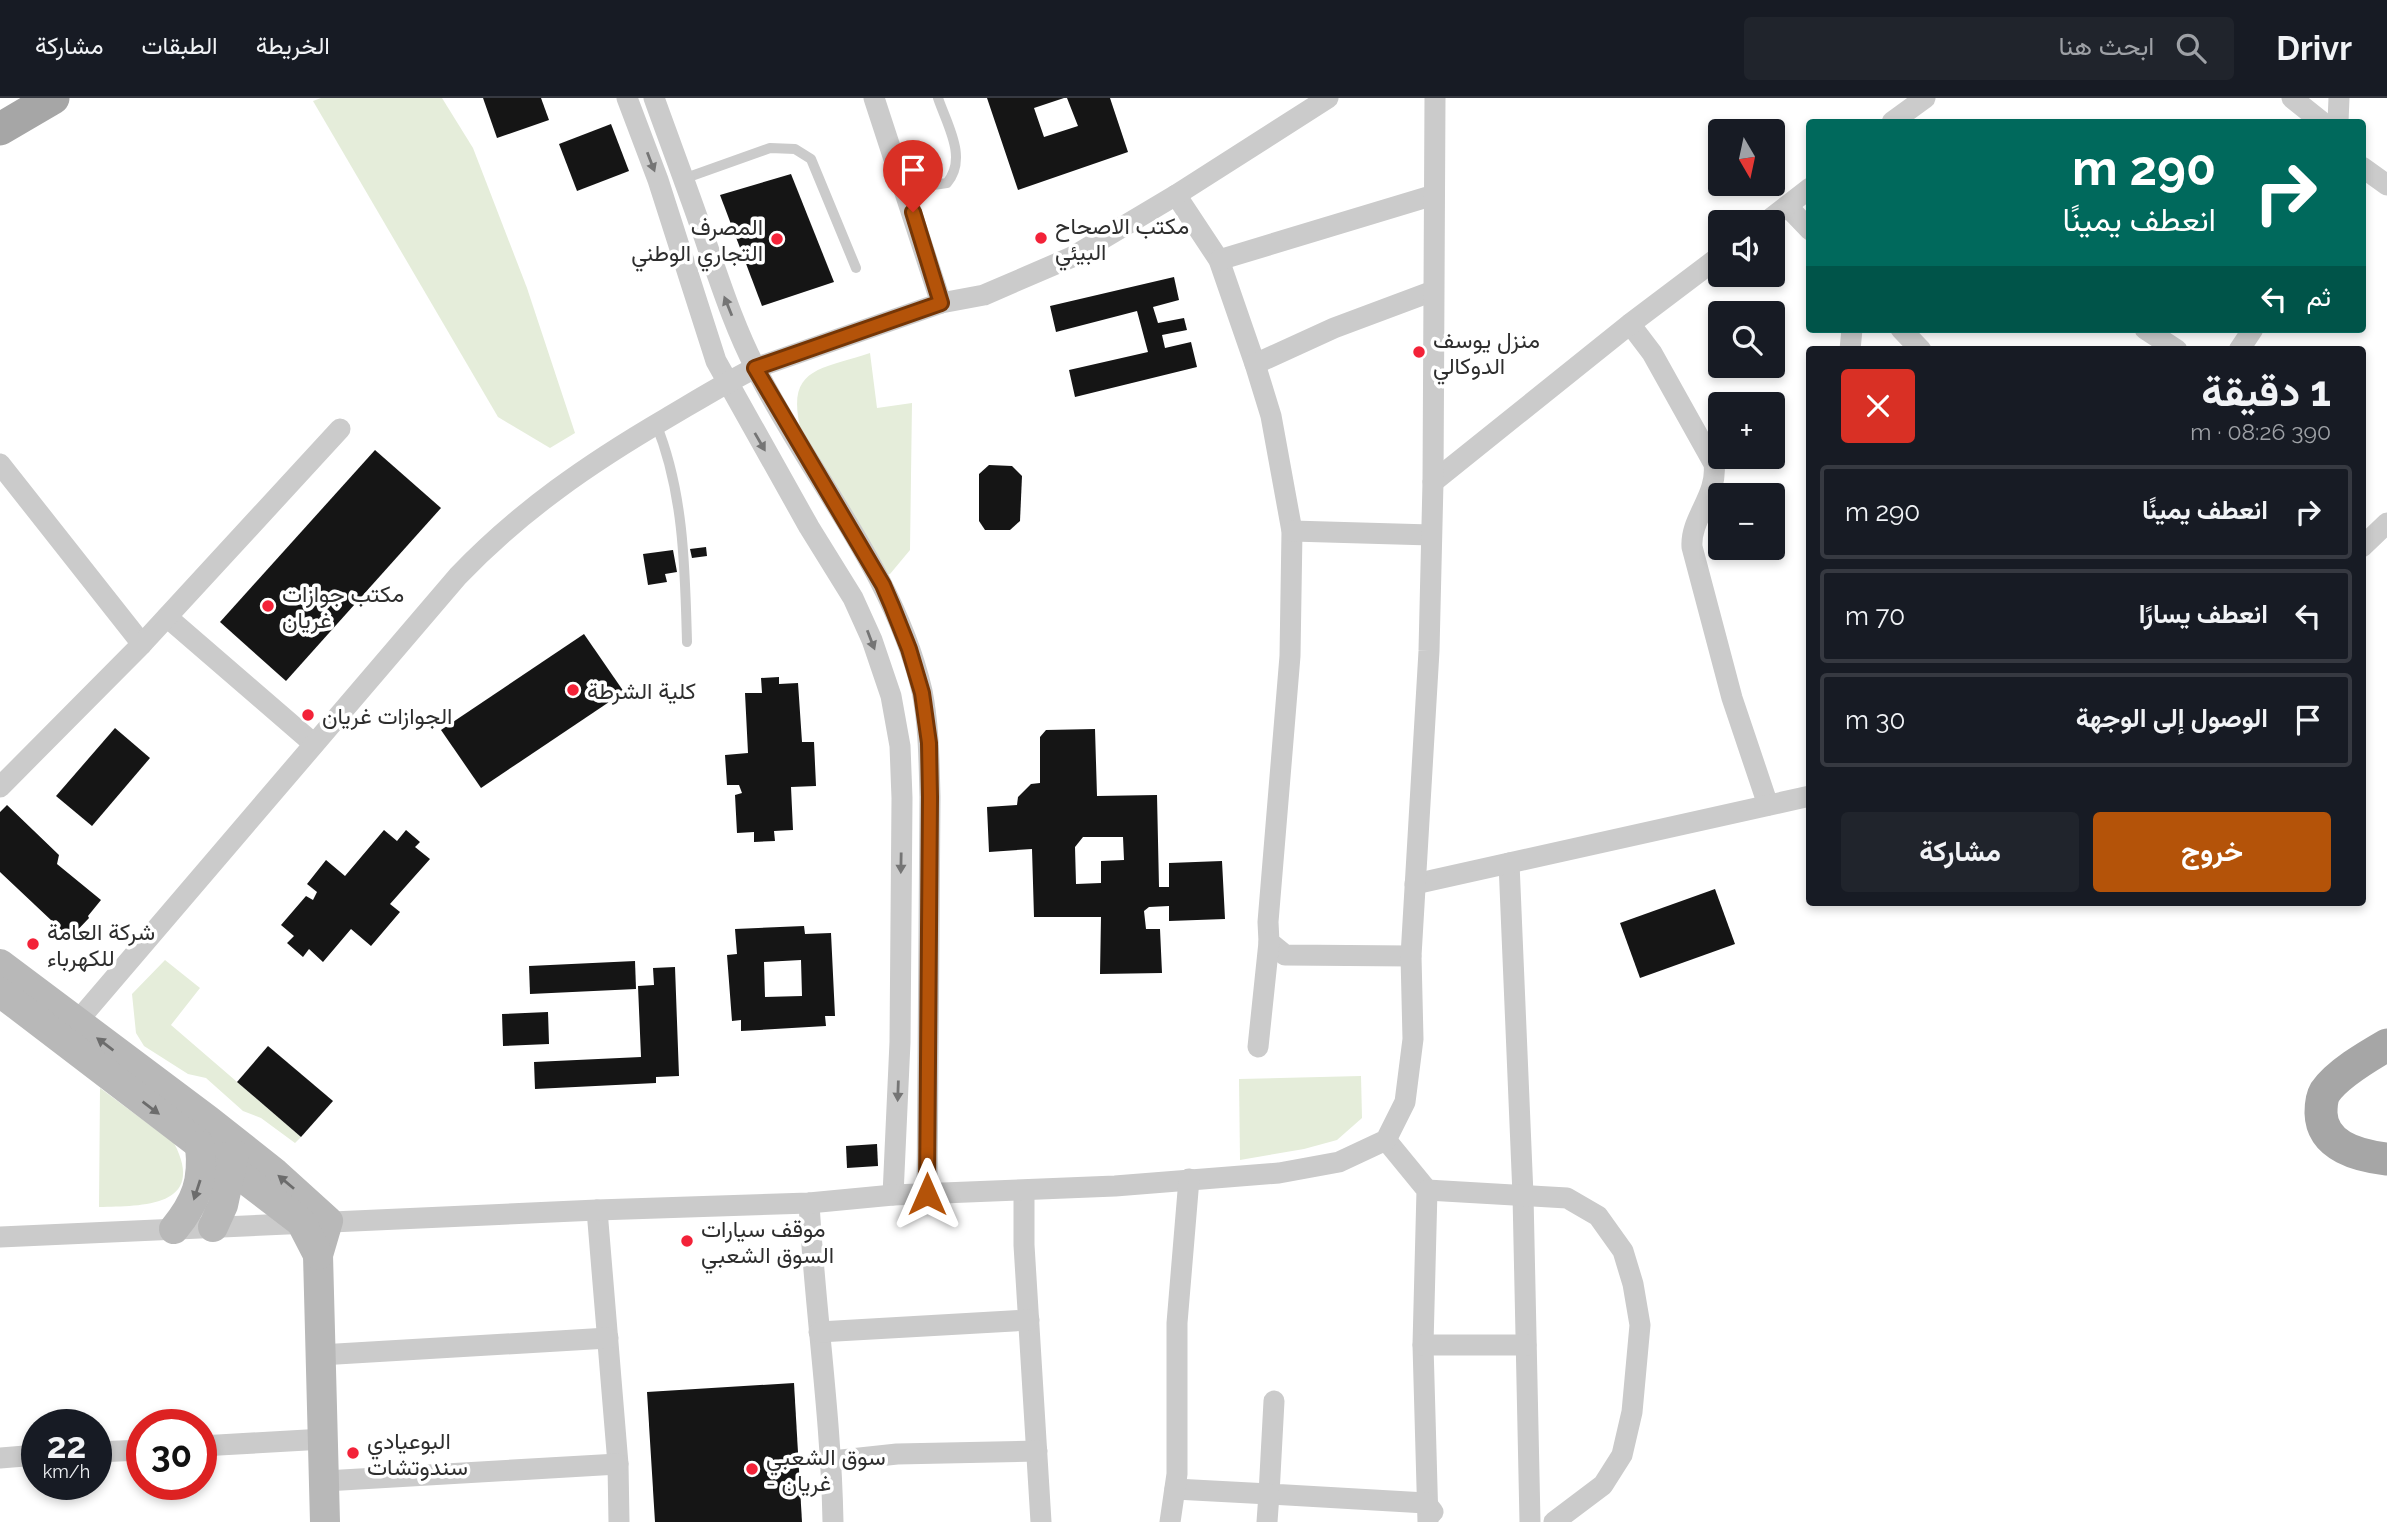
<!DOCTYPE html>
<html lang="ar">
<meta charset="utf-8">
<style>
:root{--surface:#171b24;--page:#20242c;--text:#f1f3f6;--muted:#9ea1a6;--line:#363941;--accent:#b45309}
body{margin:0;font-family:Raleway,Vazirmatn,sans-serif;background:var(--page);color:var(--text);direction:rtl;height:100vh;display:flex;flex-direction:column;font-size:26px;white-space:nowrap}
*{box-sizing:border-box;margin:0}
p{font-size:23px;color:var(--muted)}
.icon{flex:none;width:38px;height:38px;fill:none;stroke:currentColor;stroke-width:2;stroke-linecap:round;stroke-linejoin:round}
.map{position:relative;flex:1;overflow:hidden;direction:ltr}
.drawer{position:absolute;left:1806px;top:248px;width:560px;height:560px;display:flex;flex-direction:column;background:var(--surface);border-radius:7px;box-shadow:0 4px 10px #0003;direction:rtl}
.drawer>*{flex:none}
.guide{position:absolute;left:1806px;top:21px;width:560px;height:214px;border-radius:7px;box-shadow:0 4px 10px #0003;direction:rtl;background:#00695c;color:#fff;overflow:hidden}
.needle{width:46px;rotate:171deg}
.controls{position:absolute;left:1708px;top:21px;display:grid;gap:14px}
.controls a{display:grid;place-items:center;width:77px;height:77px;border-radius:7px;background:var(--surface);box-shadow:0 4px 10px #0003;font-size:35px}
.speed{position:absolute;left:21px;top:1311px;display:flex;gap:14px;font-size:35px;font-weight:700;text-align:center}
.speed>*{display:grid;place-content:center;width:91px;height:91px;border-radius:50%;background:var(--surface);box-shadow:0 4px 10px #0003;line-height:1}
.speed small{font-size:18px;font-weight:400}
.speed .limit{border:10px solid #d22;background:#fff;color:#111}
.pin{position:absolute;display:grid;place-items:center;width:60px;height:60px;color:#fff;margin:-72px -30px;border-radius:50% 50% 50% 0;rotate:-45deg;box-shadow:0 0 7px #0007}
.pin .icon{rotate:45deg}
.me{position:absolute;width:77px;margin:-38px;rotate:0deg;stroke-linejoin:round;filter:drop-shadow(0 0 5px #0008)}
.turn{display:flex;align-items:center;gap:24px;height:147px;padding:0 35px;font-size:32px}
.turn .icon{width:91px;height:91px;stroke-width:2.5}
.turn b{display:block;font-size:49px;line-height:60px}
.then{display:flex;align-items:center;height:66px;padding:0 35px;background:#0003;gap:14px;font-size:26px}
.round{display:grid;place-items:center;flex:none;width:74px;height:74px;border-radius:7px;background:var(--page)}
.overview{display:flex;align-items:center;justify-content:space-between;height:119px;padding:0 35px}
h1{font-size:42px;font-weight:700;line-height:52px}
.primary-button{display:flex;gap:14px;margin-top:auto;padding:14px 35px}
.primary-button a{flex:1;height:80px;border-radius:7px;background:var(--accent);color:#fff;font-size:28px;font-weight:700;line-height:80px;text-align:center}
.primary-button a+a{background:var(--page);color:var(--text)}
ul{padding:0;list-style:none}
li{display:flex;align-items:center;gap:21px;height:94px;margin:0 14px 10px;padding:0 21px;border:4px solid var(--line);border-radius:7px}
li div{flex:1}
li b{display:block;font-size:26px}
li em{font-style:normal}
header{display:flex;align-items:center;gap:42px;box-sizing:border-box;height:98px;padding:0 35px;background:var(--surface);border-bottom:2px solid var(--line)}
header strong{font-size:33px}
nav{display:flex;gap:38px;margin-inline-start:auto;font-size:24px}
.search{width:490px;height:63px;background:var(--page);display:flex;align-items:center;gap:18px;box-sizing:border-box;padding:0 24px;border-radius:7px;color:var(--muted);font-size:26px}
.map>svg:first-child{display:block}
</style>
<header>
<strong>Drivr</strong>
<div class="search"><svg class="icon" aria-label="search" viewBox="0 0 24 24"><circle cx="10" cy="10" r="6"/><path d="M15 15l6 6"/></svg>ابحث هنا</div>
<nav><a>الخريطة</a><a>الطبقات</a><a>مشاركة</a></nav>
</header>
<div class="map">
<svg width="2387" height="1424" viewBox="0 0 2387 1424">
<rect width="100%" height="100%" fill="#fff"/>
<g fill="#e5edda">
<polygon points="321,0 442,0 473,50 527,190 575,335 550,350 498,319 313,3"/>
<path d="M 870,255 L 877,310 L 912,305 L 910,452 L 890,476 L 885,477 L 801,333 C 785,269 820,272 870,255 Z"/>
<polygon points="165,862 200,890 171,927 301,1039 295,1045 261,1020 243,1013 206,980 188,976 144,948 136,935 132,896"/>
<polygon points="1361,978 1362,1020 1337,1042 1304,1051 1240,1062 1239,981"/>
<path d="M 100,990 L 174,1045 C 207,1109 143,1108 99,1109 Z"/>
</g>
<g fill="#151515" fill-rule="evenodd">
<polygon points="483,0 541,0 549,22 497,40"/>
<polygon points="987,0 1064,0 1034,10 1044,39 1078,28 1067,0 1110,0 1128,54 1018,92"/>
<polygon points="611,26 629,73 577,93 559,46"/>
<polygon points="791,76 834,184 762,208 720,97"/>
<polygon points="1174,179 1179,202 1153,209 1158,225 1184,220 1187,232 1162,237 1165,250 1191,244 1197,269 1075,299 1069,272 1148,254 1137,213 1056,234 1050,208"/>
<polygon points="375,352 441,410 286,583 220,524"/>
<polygon points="989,367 1012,368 1022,378 1020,423 1010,432 985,432 979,423 979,376"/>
<polygon points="706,449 707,458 692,460 690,451"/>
<polygon points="673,452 677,474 665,476 667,484 648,487 643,456"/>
<polygon points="584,536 624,594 481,690 441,632"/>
<polygon points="779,579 779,586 798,585 802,644 814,644 816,688 791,689 793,732 774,733 775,743 754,744 754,734 737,735 735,697 742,695 739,687 727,687 725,657 748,655 745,595 762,595 761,580"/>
<polygon points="115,630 150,660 92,728 56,698"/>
<path d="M 1095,631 L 1097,698 L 1157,697 L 1159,789 L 1169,789 L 1169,765 L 1222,763 L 1225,821 L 1169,823 L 1169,808 L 1149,809 L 1144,813 L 1146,831 L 1160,831 L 1162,875 L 1100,876 L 1101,819 L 1034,819 L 1032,751 L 989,754 L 987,709 L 1017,707 L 1018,699 L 1031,686 L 1040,685 L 1040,639 L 1046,632 ZM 1083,739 L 1123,739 L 1124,762 L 1101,763 L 1101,785 L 1076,786 L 1075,749 Z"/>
<polygon points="7,707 59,757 57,766 101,802 88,818 89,820 70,840 0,774 0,714"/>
<polygon points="384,732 397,743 406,732 420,744 415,749 430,761 390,806 400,814 371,848 351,831 323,864 309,851 303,859 287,845 294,838 281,827 306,798 313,802 317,794 307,786 326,762 345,778"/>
<polygon points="1715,791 1735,846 1640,880 1620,825"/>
<path d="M 804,828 L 805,836 L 831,835 L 835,918 L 825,918 L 826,928 L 741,933 L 741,922 L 732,923 L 727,857 L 737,856 L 735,831 ZM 801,862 L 802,898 L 765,899 L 764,864 Z"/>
<polygon points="635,863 636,891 530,896 529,868"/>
<polygon points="675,869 679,978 656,979 656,985 535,991 534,964 641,959 638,888 654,887 653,870"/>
<polygon points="548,914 549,946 503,948 502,916"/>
<polygon points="268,948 333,1003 301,1039 237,984"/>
<polygon points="877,1046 878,1068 847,1070 846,1048"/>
<polygon points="794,1285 802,1424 655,1424 647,1294"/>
</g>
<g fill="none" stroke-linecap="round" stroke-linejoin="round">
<g stroke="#cbcbcb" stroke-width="10">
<polyline points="683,81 770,50 795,51 811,61 856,170"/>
<path d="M 906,91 L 947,85 C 968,60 947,27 938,0"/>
<path d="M 656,326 C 684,394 685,471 687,544"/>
</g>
<g stroke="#cbcbcb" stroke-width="21">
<polyline points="627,0 658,82 716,263 809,429 853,500 872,542 891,598 900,648 902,700 900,944 893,1097"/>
<path d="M 654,0 C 672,50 691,100 708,150 C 722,190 735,230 755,269 C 809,377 894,473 922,593 C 929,628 929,664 930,699 L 927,1096"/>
<polyline points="874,0 941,205"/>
<polyline points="2292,0 2322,24"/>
<polyline points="1892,24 1925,0"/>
<polyline points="2338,24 2339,0"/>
<polyline points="2362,69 2387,87"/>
<polyline points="1176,97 1219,162 1255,266 1271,318 1292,433 1290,558 1268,824 1269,844 1285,857 1411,858"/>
<polyline points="1787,108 1810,132"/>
<polyline points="1766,124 1810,90"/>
<polyline points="1219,162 1434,97"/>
<path d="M 1630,226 L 1652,255 L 1714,366 C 1718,398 1690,420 1692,449 L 1732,600 L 1768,707"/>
<polyline points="1901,231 1921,252"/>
<polyline points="2145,231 2177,252"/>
<polyline points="1850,252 1852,231"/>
<polyline points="2239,252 2253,231"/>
<polyline points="1255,266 1334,230 1433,193"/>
<polyline points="0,366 142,546"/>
<polyline points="1433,384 1630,226 1720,158"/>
<polyline points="1292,433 1431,437"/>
<polyline points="2362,449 2387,425"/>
<polyline points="167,519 314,646"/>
<polyline points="0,689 142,546 340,331"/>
<polyline points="1509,765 1523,1097 1530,1424"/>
<polyline points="1415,786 1810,698"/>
<path d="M 70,932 L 458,478 C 520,413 590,365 667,320 C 696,303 725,285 755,270 L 941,205 L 984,197 L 1072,159 L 1176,97 L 1328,0"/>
<polyline points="1258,949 1269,844"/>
<polyline points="1386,1042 1427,1092 1423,1247 1428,1424"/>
<polyline points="1427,1092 1567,1100 1598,1118 1623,1153 1633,1186 1640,1227 1632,1314 1622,1357 1603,1387 1554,1424"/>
<polyline points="1024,1093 1024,1147 1041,1424"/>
<path d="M 809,1105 C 815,1212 831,1317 833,1424"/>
<polyline points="597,1112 618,1366 619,1424"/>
<polyline points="0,1139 597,1112 809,1105 893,1097 1115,1088 1279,1075 1339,1064 1386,1042 1405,1004 1413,941 1411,858 1429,553 1433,384 1435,0"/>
<polyline points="819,1234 1029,1222"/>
<polyline points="1423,1247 1526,1247"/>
<polyline points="320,1257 608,1240"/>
<polyline points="1274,1303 1269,1396 1426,1405 1433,1414"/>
<polyline points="201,1348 324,1341"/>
<polyline points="96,1354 142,1352"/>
<polyline points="0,1360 37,1357"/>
<polyline points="832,1363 897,1356 1037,1353"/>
<polyline points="325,1383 618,1366"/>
<polyline points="1175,1391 1269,1396 1267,1424"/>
<polyline points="1170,1424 1177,1376 1177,1225 1189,1081"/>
</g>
<g stroke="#b8b8b8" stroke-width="30">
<polyline points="0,866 208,1022 275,1075 328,1123 318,1157 325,1424"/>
<polyline points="0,894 301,1124 318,1157"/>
<polyline points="213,1129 223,1107 234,1056"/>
<path d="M 174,1131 C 196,1104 204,1083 200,1048"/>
</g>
<g stroke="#a6a6a6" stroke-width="33">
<polyline points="0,31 53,0"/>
<path d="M 2387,947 C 2368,958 2337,976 2325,994 C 2322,999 2321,1009 2321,1015 C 2322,1049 2360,1058 2387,1061"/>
</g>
</g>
<defs><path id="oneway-solid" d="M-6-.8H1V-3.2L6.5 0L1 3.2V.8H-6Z" transform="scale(1.75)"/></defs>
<g fill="#757575">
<use href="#oneway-solid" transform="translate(651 64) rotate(69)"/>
<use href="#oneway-solid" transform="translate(728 208) rotate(-112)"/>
<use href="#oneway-solid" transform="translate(760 344) rotate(60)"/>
<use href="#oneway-solid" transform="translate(871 542) rotate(69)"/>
<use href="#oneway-solid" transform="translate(901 765) rotate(91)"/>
<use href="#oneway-solid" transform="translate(898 993) rotate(92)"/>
</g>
<g fill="#6c6c6c">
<use href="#oneway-solid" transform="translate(105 946) rotate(-143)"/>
<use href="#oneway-solid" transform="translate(151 1010) rotate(37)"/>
<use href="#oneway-solid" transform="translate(286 1084) rotate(-140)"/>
<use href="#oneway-solid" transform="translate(197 1092) rotate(108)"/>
</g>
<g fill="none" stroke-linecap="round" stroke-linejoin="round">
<g stroke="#753606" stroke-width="18">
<polyline id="route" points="913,114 941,205 755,270 883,487 892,508 909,551 922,595 929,645 930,699 927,1096"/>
</g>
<use href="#route" stroke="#b45309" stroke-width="12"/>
</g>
<g fill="#f32238" stroke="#fff" stroke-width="2.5">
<circle cx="1041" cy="140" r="7"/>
<circle cx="777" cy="141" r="7"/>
<circle cx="1419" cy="254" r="7"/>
<circle cx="268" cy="508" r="7"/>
<circle cx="573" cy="592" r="7"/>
<circle cx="308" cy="617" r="7"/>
<circle cx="33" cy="846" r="7"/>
<circle cx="687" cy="1143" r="7"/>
<circle cx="353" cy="1355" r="7"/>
<circle cx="752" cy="1371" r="7"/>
</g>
<g text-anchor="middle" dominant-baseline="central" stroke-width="7" stroke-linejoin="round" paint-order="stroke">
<g font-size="23" fill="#2e2e2e" stroke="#fff" text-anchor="start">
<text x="1055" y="127">مكتب الاصحاح<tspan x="1055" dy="26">البيئي</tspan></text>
<text x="763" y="128" text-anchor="end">المصرف<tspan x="763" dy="26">التجاري الوطني</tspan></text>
<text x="1433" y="241">منزل يوسف<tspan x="1433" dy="26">الدوكالي</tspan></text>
<text x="282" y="495">مكتب جوازات<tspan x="282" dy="26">غريان</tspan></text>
<text x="587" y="592">كلية الشرطة</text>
<text x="322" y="617">الجوازات غريان</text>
<text x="47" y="833">شركة العامة<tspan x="47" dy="26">للكهرباء</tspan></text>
<text x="701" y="1130">موقف سيارات<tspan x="701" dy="26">السوق الشعبي</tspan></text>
<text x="367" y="1342">البوعيادي<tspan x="367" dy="26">سندوتشات</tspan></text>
<text x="766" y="1358">سوق الشعبي<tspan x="766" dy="26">- غريان</tspan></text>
</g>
</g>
</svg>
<div class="controls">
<a><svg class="needle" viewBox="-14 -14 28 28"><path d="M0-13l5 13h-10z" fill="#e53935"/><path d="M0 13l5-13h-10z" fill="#9ea1a6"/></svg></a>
<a><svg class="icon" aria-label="sound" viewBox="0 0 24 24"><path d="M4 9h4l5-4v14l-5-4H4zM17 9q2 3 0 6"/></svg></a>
<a><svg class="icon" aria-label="search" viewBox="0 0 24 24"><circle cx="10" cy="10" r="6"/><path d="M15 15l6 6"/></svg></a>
<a>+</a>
<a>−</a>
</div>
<div class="speed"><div>22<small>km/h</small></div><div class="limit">30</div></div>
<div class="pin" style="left:913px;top:114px;background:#d93025"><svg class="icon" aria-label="arrive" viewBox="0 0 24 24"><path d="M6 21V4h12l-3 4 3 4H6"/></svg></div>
<svg class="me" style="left:927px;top:1096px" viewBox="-20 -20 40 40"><path d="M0-17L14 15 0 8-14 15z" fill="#b45309" stroke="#fff" stroke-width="4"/></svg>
<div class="guide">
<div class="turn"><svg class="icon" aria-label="right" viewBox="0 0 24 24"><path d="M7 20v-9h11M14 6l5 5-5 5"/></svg><div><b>290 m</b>انعطف يمينًا</div></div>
<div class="then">ثم<svg class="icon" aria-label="left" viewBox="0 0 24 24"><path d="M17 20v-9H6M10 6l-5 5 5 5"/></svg></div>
</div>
<section class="drawer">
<div class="overview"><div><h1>1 دقيقة</h1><p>390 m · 08:26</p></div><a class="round" style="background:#d93025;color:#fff"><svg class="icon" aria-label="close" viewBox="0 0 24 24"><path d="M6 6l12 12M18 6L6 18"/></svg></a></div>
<ul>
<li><svg class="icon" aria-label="right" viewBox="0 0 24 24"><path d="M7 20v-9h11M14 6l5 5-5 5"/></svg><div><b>انعطف يمينًا</b></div><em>290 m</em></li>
<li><svg class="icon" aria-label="left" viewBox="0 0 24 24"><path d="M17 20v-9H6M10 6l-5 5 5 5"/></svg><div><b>انعطف يسارًا</b></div><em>70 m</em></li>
<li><svg class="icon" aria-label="arrive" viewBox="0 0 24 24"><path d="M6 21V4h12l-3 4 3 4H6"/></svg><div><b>الوصول إلى الوجهة</b></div><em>30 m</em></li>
</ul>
<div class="primary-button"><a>خروج</a><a>مشاركة</a></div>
</section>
</div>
